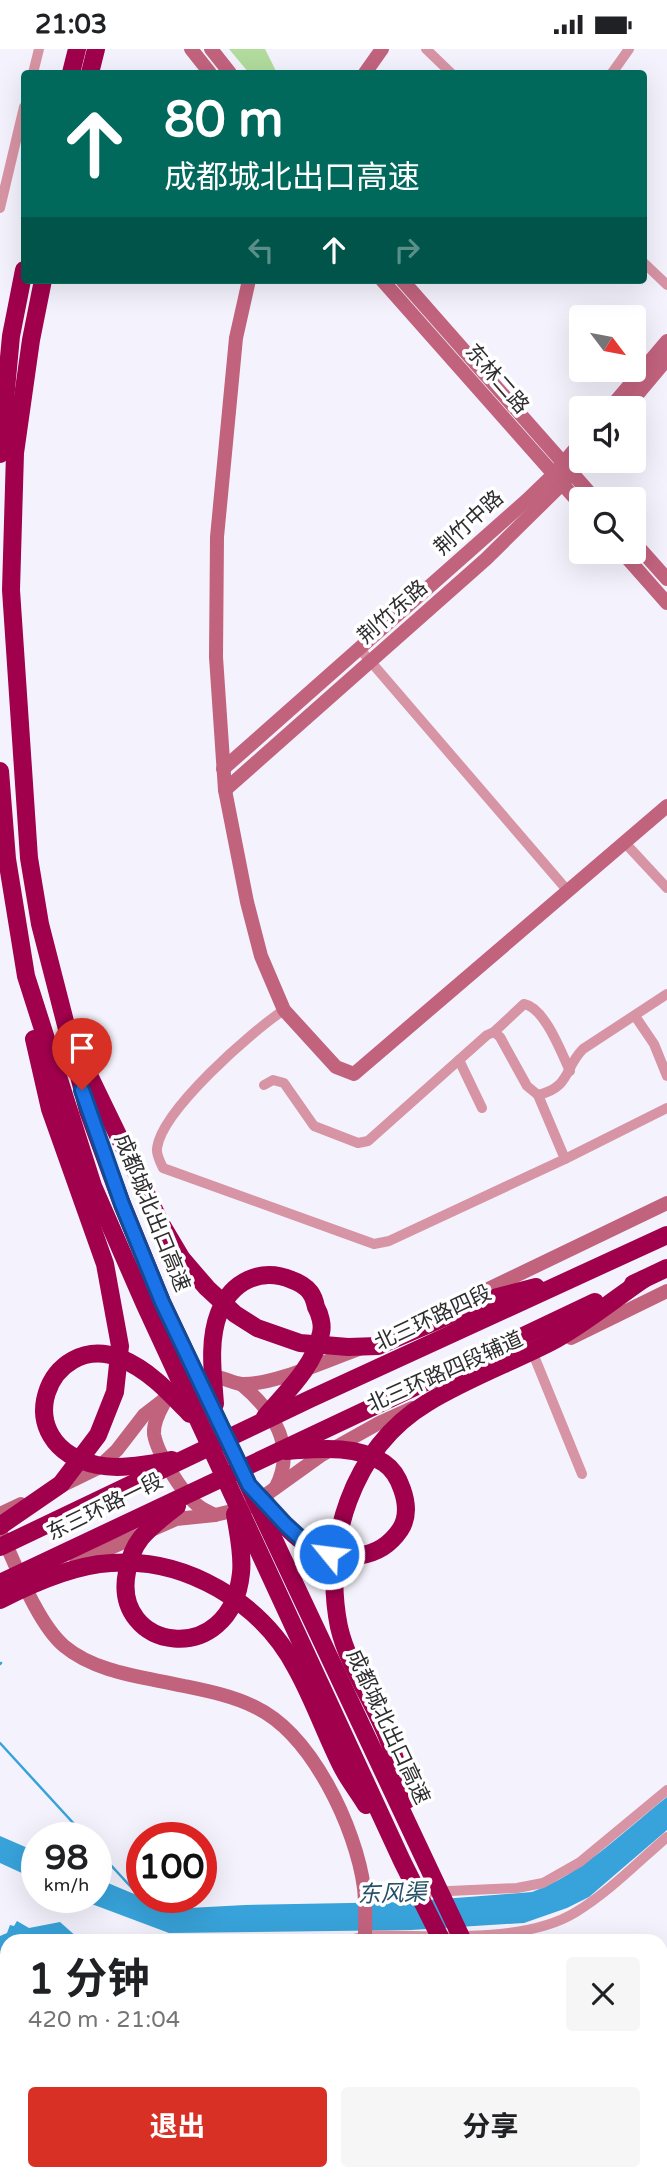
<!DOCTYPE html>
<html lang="zh">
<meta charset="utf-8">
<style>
:root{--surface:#fff;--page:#f6f6f6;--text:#202124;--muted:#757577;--accent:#d93025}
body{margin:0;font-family:"Varela Round","Noto Sans SC",sans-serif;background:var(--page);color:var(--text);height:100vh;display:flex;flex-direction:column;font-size:26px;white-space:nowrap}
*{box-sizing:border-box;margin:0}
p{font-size:23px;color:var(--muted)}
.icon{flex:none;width:38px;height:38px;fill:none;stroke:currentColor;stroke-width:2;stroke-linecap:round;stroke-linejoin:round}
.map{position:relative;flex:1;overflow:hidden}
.panel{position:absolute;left:0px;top:1885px;width:668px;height:247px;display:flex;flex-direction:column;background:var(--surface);border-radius:21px 21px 0 0;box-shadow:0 7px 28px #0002}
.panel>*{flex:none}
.banner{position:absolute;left:21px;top:21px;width:626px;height:214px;border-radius:7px;box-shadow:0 7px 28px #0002;background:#00695c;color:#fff;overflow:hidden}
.needle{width:46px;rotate:122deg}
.controls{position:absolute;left:569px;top:256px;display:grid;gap:14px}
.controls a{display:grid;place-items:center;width:77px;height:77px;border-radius:7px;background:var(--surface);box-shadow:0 7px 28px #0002;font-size:35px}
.speed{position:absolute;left:21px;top:1773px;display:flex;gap:14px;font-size:35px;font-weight:700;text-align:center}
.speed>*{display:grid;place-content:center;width:91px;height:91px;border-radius:50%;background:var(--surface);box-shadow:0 7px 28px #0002;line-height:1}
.speed small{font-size:18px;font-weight:400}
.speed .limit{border:10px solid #d22;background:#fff;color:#111}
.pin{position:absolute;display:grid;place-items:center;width:60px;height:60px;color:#fff;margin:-72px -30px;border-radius:50% 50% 50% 0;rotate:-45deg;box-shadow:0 0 7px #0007}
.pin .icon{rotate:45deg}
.me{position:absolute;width:77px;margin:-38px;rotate:299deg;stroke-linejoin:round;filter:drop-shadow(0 0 5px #0008)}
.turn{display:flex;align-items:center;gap:24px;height:147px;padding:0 28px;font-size:32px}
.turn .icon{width:91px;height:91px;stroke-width:2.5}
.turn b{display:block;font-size:49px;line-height:60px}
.lanes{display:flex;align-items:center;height:66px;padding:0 28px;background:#0003;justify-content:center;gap:35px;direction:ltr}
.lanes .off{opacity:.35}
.round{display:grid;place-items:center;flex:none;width:74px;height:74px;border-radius:7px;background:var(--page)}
.headline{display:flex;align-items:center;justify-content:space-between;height:119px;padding:0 28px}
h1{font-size:42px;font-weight:700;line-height:52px}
.primary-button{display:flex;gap:14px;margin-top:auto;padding:14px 28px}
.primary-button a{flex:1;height:80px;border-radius:7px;background:var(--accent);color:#fff;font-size:28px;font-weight:700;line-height:80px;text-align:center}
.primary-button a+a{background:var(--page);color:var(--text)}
.status{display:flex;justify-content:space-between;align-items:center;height:49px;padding:0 35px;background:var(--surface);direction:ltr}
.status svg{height:19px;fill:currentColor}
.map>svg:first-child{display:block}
</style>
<div class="status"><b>21:03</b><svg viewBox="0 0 49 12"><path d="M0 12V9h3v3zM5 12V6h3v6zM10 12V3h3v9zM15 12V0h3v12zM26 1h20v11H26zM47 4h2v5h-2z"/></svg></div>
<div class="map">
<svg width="667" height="2131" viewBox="0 0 667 2131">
<rect width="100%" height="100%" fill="#f4f3fd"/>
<g fill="#b1dc9d">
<polygon points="229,0 265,0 277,24 249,24"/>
<polygon points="320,2124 501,2124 503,2131 318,2131"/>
</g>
<g fill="#38a3da">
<path d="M 667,1748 L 667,1781 L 589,1848 L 567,1859 L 524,1874 L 411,1881 L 169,1884 L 73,1848 L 96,1848 L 96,1829 L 170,1860 L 245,1856 L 404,1853 L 532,1843 C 582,1825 625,1781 667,1748 Z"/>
<polygon points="0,1787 37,1803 37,1831 0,1814"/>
<polygon points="17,1872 29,1879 60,1873 78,1889 76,1892 7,1892 7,1948 0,1940 0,1887 7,1884 10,1876 14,1877"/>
</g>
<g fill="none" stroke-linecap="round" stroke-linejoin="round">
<g stroke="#38a3da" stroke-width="2.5">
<polyline points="0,1615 1,1614"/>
<polyline points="0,1694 86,1788"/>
<polyline points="96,1800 142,1850"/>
</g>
<g stroke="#d794a4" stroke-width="10">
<polyline points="426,0 451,24"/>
<polyline points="33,24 39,0"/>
<polyline points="612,24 629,0"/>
<polyline points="0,159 24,58"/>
<polyline points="644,214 667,236"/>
<polyline points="359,599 567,841"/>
<polyline points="626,795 667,839"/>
<path d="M 284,961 C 252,982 162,1061 157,1099 C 156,1105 160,1113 163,1119 L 374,1195 L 389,1192 L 565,1110 L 667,1059"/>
<polyline points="635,967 654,995 667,1027"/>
<path d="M 494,983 L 524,955 C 545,959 561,1003 570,1022"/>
<polyline points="459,1011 482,1059"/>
<path d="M 264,1036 L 273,1031 L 284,1034 L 314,1077 L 358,1094 L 368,1092 L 487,986 L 494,983 L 500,988 L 527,1037 L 538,1046 C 571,1038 564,1019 583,1000 L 667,945"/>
<polyline points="538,1046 565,1110"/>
<polyline points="534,1307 582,1425"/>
<polyline points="364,1838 405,1844 517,1839 543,1834 580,1813 667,1741"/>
<path d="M 365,1886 C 427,1886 523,1896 576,1863 C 609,1843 638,1813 667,1788"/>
<polyline points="346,1892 365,1887"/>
<polyline points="0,1981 7,1978"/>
</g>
<g stroke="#c2637e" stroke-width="14">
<polyline points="191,0 210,24"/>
<polyline points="211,0 230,24"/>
<polyline points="365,24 382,0"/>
<polyline points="249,231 236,289 217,488 216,608 225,741 247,853 261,907 284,961 336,1018 354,1025 667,757"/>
<polyline points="382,231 581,456"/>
<polyline points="402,231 595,450"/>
<polyline points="610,359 667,292"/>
<polyline points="626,359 667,310"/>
<polyline points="634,493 667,530"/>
<polyline points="621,502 667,554"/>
<polyline points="223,720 527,451 553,426 581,393"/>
<polyline points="225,741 486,510 562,435 583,411"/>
<polyline points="457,1255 667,1154"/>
<polyline points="571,1289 667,1242"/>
<path d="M 205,1330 C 221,1324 228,1334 242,1335 C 274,1336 328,1311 359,1300"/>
<path d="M 241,1335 C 273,1362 297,1396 276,1438"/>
<path d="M 164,1354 C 159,1363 153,1374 154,1385 C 157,1404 181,1442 196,1455 C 201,1460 209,1463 215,1466"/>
<polyline points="59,1438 98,1419 117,1401 144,1366 166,1349 180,1342"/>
<polyline points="0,1465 21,1455"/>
<path d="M 0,1482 C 16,1516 37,1574 64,1597 C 96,1624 145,1628 184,1637 C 208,1642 233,1647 255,1658 C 312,1685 356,1779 364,1839 C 366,1856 365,1874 365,1892"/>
<polyline points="76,1514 176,1470 215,1466 249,1458 320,1407 379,1374 412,1359"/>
<polyline points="304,2131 306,2124"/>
</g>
<g stroke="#a0004c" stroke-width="18">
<polyline points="71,24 77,0"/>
<polyline points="90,24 96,0"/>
<polyline points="43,231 31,291 15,404 11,541 29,809 40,875 88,1062 122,1155 162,1253 463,1892"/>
<polyline points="0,405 11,287 24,221"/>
<polyline points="0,722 7,810 26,927 93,1137 145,1256 402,1812 442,1892"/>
<polyline points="84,1016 160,1173 182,1210 207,1239 235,1265 257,1279 300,1294 348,1298 378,1297 486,1251 536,1238"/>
<polyline points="633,1235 667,1219"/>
<path d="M 215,1355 C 213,1326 208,1292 219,1264 C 231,1232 261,1218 292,1231 C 298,1233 306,1238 310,1243 C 313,1247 315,1253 316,1258 C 320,1265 323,1276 321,1284 C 314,1318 287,1342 265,1368"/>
<path d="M 172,1411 C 148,1415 121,1421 97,1416 C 4,1396 48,1281 120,1309 C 149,1321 169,1343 190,1365"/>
<path d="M 261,1449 C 275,1465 291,1487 310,1497 C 342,1513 379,1512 400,1481 C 408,1469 407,1454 402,1440 C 399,1431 393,1420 384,1414 C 356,1395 317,1400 286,1402"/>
<path d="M 177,1457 C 164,1467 151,1477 141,1489 C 133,1499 129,1512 127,1523 C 111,1602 231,1621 241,1524 C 243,1505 238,1484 235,1465"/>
<polyline points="0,1477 61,1435 98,1386 115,1343 120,1297 105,1215 50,1060 34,990"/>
<polyline points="0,1498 310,1350 667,1186"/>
<polyline points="0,1534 595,1253"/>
<path d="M 0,1551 C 33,1534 73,1516 111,1514 C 185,1508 261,1553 296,1619 C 314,1651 326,1687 343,1720 C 350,1733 359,1744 366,1756"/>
<path d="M 407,1751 C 401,1731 396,1710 388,1690 C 374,1653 348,1617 339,1578 C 322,1495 352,1399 427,1354 C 466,1330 510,1314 551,1293 C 583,1276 613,1251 644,1230"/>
<polyline points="545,2124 548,2131"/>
<polyline points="568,2124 571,2131"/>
</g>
</g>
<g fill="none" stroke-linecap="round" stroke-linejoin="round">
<g stroke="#114b97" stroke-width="18">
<polyline id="route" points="82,1041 122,1155 162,1253 249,1436 286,1476 308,1496 329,1505"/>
</g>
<use href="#route" stroke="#1a73e8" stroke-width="12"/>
</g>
<g text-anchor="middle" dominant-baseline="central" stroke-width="7" stroke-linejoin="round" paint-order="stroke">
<g font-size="21" fill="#2e2e31" stroke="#fff">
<text transform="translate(497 330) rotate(49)">东林二路</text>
<text transform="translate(469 474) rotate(-42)">荆竹中路</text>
<text transform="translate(393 563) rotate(-41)">荆竹东路</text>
<text transform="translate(152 1164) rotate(68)">成都城北出口高速</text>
<text transform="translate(433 1269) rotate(-25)">北三环路四段</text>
<text transform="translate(445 1323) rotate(-24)">北三环路四段辅道</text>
<text transform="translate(105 1458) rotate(-26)">东三环路一段</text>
<text transform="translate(388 1678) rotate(65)">成都城北出口高速</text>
</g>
<g font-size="23" font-style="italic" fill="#265068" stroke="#fff">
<text transform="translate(392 1845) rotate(-2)">东风渠</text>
</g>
</g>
</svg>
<div class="controls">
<a><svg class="needle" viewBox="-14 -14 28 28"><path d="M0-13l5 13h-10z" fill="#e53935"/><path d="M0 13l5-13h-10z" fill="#757577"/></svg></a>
<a><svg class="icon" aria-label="sound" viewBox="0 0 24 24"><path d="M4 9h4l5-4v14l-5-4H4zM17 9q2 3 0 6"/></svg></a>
<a><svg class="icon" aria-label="search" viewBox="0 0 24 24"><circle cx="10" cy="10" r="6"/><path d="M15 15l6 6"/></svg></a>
</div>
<div class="speed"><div>98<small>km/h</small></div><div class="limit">100</div></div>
<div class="pin" style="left:82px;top:1041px;background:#d93025"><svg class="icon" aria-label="arrive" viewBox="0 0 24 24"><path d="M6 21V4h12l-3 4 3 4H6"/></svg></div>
<svg class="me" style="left:329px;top:1505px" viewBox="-20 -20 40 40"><circle r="17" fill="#1a73e8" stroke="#fff" stroke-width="3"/><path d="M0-11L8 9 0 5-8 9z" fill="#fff"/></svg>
<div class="banner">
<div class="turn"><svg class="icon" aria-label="ahead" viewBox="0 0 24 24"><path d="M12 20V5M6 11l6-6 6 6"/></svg><div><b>80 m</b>成都城北出口高速</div></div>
<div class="lanes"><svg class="icon off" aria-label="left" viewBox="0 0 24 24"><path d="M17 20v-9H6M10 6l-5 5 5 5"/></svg><svg class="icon" aria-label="ahead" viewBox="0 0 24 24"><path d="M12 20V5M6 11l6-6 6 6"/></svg><svg class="icon off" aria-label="right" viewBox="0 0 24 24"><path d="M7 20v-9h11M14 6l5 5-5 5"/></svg></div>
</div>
<section class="panel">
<div class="headline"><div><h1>1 分钟</h1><p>420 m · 21:04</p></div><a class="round"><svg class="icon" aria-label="close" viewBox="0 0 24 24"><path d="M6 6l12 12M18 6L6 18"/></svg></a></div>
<div class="primary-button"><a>退出</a><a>分享</a></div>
</section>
</div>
